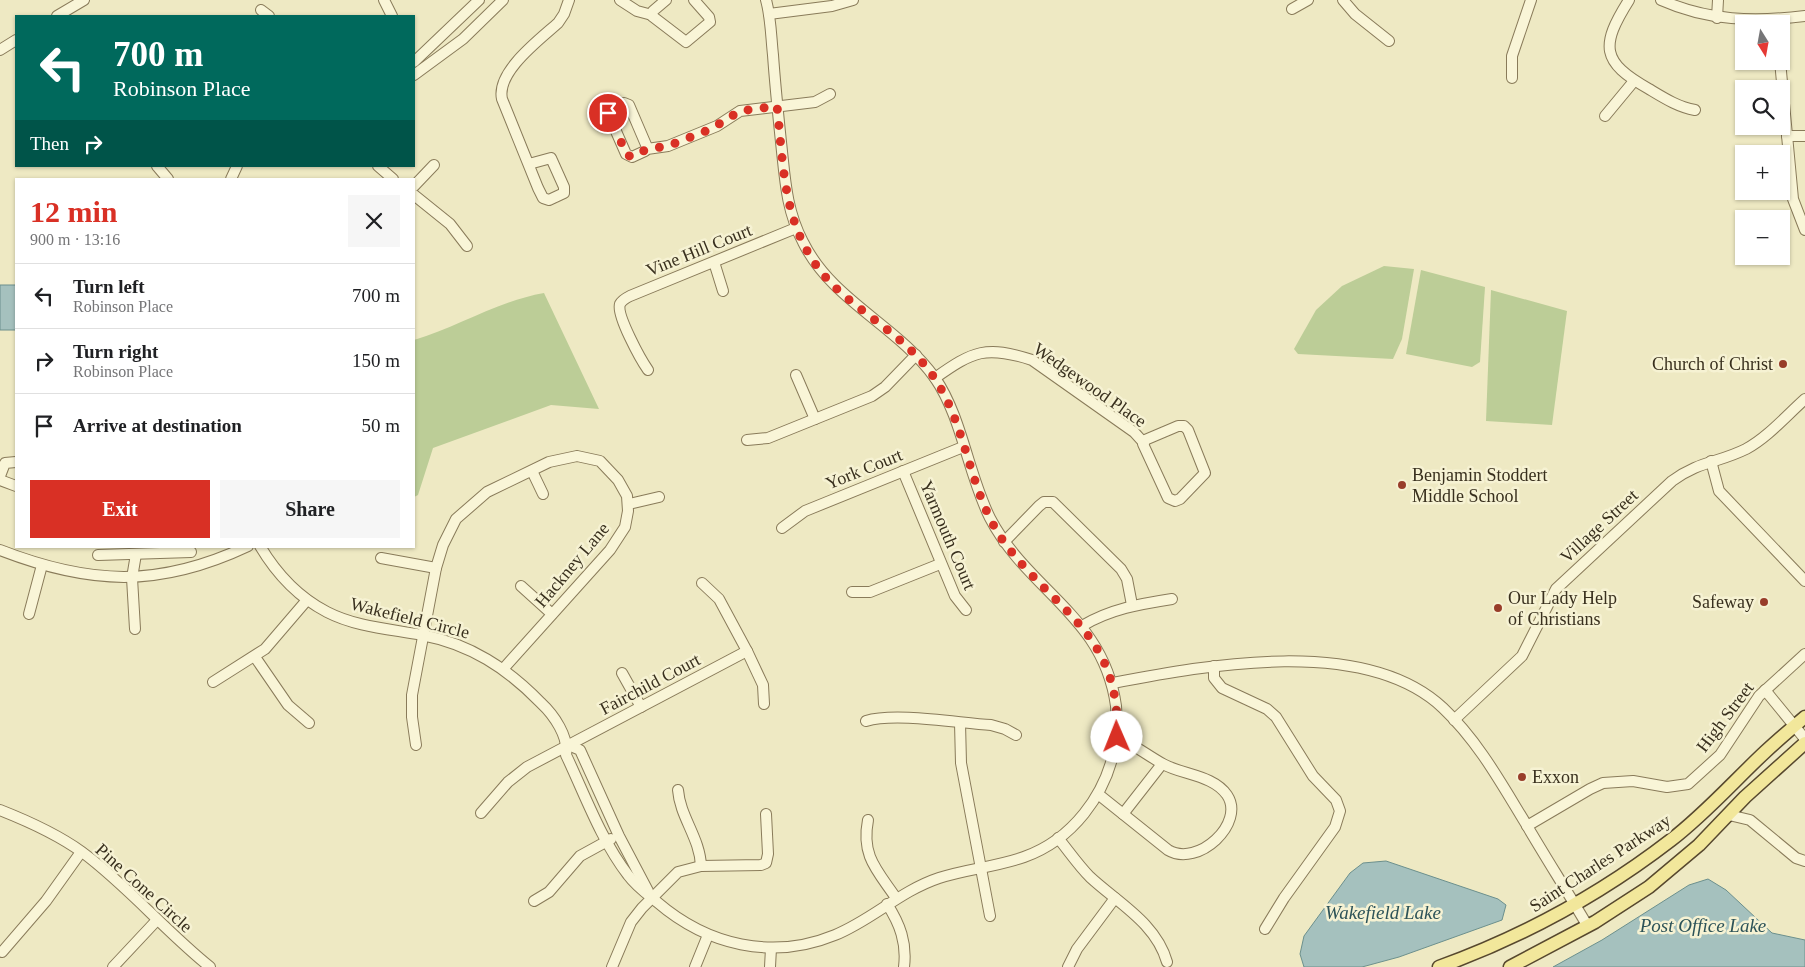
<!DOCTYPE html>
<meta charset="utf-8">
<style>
:root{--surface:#fff;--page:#f6f6f6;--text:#202124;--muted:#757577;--line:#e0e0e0;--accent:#d93025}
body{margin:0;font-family:"Times New Roman",serif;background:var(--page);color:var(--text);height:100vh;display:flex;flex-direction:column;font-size:19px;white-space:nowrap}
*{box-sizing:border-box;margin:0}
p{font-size:16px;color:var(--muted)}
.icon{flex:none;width:28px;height:28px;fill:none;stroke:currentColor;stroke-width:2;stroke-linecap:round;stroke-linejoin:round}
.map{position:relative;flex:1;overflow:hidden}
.details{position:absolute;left:15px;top:178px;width:400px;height:370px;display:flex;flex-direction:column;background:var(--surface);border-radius:0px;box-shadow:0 1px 4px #0004}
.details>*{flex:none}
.hud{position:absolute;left:15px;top:15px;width:400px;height:152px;border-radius:0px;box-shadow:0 1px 4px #0004;background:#00695c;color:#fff;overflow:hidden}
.needle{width:32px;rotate:169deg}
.buttons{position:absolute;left:1735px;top:15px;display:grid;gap:10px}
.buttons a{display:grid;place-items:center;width:55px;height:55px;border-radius:0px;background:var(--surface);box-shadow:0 1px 4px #0004;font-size:25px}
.pin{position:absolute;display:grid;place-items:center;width:42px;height:42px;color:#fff;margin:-21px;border:2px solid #fff;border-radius:50%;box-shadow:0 1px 5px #0007}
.me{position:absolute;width:55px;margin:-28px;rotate:359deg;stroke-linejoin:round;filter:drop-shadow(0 0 4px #0008)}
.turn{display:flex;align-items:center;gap:18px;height:105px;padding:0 15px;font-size:22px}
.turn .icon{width:65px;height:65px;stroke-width:2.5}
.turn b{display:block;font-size:35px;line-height:42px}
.then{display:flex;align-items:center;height:48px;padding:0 15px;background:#0003;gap:10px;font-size:19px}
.round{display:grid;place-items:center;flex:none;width:52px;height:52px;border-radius:0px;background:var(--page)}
.headline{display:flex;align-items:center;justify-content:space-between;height:85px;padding:0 15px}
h1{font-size:30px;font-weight:600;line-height:38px;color:var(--accent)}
.primary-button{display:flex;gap:10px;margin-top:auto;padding:10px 15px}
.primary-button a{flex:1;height:58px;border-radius:0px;background:var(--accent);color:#fff;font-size:20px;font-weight:600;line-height:58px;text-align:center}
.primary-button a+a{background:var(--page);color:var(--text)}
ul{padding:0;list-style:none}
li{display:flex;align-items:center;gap:15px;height:65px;padding:0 15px;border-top:1px solid var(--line)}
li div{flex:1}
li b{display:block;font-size:19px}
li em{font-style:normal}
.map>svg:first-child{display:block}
</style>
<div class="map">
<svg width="1805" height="967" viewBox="0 0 1805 967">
<rect width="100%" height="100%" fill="#eee9c3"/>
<g fill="#bccd97">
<polygon points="1384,266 1414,269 1402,339 1393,359 1298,354 1294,349 1316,310 1342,286"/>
<polygon points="1421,270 1485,287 1480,362 1472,367 1406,354"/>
<polygon points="1491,290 1567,311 1552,425 1486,421"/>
<path d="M 544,293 L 599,409 L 551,405 L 433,448 L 418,495 L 414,497 L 414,340 C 458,327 498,301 544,293 Z"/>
</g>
<g fill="#a5c1be" stroke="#6c908d">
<rect x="0" y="285" width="16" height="45"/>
<polygon points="1386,861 1498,899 1506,905 1502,920 1399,957 1362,967 1304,967 1300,954 1304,936 1350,873 1363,863"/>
<polygon points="1708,879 1726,890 1772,933 1805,940 1805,967 1553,967 1602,940 1689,885"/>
</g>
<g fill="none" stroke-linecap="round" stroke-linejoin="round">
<g stroke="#897b5a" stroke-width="12">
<g id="minor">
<polyline points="384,0 392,16"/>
<polyline points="620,0 637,11 652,15"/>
<polyline points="666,0 653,11 652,16 686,42 710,22 709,17 694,0"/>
<polyline points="1343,0 1355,14 1389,41"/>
<path d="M 1629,0 C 1600,46 1601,62 1649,89 C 1664,98 1678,107 1695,110"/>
<path d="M 1661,0 C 1708,21 1754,22 1805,16"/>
<polyline points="1292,9 1308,0"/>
<polyline points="261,10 269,16"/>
<polyline points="769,14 832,6 853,0"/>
<polyline points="57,16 84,0"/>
<polyline points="1717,18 1718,0"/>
<polyline points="0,50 16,40"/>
<polyline points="1780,61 1793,199 1805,230"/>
<polyline points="414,62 479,0"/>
<polyline points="414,75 463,39 503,0"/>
<polyline points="1512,78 1512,56 1531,0"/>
<polygon points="624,103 629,105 647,147 645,151 632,157 626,154 608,113 611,108"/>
<polyline points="1605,116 1634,81"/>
<polyline points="1787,136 1805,136"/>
<polyline points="647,149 668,146 717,126 740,111 815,102 830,94"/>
<path d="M 529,164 L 551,158 L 564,187 L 564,193 L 549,200 L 543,198 L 538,188 L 502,99 C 496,72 539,40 558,23 L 564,14 L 569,0"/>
<polyline points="157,166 168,179"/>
<polyline points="378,166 393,179"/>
<polyline points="231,179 237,166"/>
<polyline points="414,186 434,165"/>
<polyline points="414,195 450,224 467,246"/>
<polyline points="714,262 723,291"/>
<path d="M 648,370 C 641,360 616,315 620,304 C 622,300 626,298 630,296 L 796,228"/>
<polyline points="796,375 815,419"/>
<path d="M 935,378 C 973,351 986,345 1032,360 L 1134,432 L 1144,443"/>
<polygon points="1178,426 1184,426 1188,430 1205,473 1180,499 1175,501 1168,498 1143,444 1145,440"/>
<polyline points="747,440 768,438 872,396 885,387 916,355"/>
<polyline points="1711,461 1719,491 1805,581"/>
<polyline points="532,471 543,494"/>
<polyline points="903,471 955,596 966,610"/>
<polyline points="0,476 5,463 16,462"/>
<polyline points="0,480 16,486"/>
<polyline points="629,504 659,497"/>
<polyline points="782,528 805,511 963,447"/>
<polyline points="1004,542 1039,506 1044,502 1053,502 1121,569 1127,579 1132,605"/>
<path d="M 260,546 C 276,573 298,597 327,612 C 356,627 390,629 422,635 C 470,644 507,668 541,703 C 554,715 569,737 566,755 C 585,795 601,840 628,875 C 636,886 647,894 657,902 C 707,945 772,961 835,935 C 872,920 900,891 939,878 C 966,869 996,867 1024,857 C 1072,840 1106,795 1115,746 C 1118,732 1117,719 1116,706 C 1104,616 1028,591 990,518 C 968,474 962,417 935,378 C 897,325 832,301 803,242 C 786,210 785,178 781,142 C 778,113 775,84 773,55 C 771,37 771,18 766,0"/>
<path d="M 0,550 C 90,585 159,588 248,546"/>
<polyline points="98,555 191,552"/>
<polyline points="381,558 436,568"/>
<polyline points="702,583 719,599 747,651 763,685 764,704"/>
<polyline points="521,586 552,614"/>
<polyline points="852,592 870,592 940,564"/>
<polyline points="29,614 42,565"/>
<path d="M 1082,626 C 1110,609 1140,604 1172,599"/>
<polyline points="135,629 132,578 136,554"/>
<polyline points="255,657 288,705 309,723"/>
<polyline points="1214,666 1214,678 1222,688 1267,709 1276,717 1313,776 1336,800 1340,811 1335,827 1284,898 1265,929"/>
<polyline points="622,673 641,707"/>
<polyline points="213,682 265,649 307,600"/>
<path d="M 1113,683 C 1207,665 1365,635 1443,708 C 1478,741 1501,783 1526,824 C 1546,858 1567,891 1587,925"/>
<polyline points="1765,690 1805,739"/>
<path d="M 1454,720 L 1522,656 L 1556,589 L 1672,481 C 1699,461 1718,463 1746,449 C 1768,437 1786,416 1805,399"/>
<path d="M 866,721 C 895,712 958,723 991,725 L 1005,729 L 1016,735"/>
<polyline points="960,723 961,763 990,916"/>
<polyline points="416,745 412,717 412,695 436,568 443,545 456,519 487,492 549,462 577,456 600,461 618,480 627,496 628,511 625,527 610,550 504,668"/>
<polyline points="568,745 580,750 619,836 648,891"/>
<path d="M 678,790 C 680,817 700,838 701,866"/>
<path d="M 1098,794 L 1168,850 C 1198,868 1246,823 1227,795 C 1213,775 1183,775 1163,764 C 1147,755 1133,744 1117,737"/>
<path d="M 0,810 C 28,821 57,834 82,852 C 128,886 165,931 210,967"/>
<polyline points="481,813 508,782 527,767 747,651"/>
<polyline points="1123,814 1162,764"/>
<polyline points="1729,815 1750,820 1796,858 1805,861"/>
<path d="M 868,820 C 861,856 877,870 896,898"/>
<polyline points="1527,826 1590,789 1603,783 1633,781 1667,787 1688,784 1720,755 1759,696 1805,654"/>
<path d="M 1058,838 C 1068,850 1078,865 1090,877 C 1118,903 1156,923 1167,962"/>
<polyline points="534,901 549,892 580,856 611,839"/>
<path d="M 887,904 C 900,924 907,943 904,967"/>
<polyline points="2,952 46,901 81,852"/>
<polyline points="113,967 157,920"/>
<polyline points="612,967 631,922 642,908 678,872 701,866 761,865 766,863 768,854 766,814"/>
<polyline points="695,967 708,935"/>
<polyline points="770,967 771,948"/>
<polyline points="1068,967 1077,949 1115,898"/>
</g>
</g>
<g stroke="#57482e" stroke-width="15">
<g id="major">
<path d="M 1439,967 C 1522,937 1601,894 1671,840 C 1705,814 1734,781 1765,752 C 1778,740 1792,728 1805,717"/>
<polyline points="1510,967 1595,922 1649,887 1699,845 1745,797 1805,743"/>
</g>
</g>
<use href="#minor" stroke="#f9f5d7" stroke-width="10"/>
<use href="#major" stroke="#f2e79b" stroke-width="12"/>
</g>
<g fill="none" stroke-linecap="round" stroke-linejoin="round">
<path stroke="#d93025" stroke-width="9" stroke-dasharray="0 16.2" d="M 608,113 L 627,155 L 632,157 L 647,149 L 668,146 L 711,129 L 740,111 L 777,106 C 785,181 783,245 847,298 C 878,324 913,345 935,379 C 968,429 969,493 1004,542 C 1056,613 1121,633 1117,737"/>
</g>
<g fill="#983d29" stroke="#f6f2d3" stroke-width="2">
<circle cx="1783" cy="364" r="5"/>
<circle cx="1402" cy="485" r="5"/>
<circle cx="1764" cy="602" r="5"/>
<circle cx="1498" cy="608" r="5"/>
<circle cx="1522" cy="777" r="5"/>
</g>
<g text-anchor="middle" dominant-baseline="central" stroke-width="5" stroke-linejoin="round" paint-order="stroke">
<g font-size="18" fill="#39301e" stroke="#f6f2d3">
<text transform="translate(699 250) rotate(-22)">Vine Hill Court</text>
<text transform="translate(1090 385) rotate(35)">Wedgewood Place</text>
<text transform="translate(864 469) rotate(-22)">York Court</text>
<text transform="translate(1599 526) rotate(-43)">Village Street</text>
<text transform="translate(948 535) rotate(67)">Yarmouth Court</text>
<text transform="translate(572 565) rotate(-50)">Hackney Lane</text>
<text transform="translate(410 618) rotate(14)">Wakefield Circle</text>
<text transform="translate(650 684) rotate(-28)">Fairchild Court</text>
<text transform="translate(1725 717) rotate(-53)">High Street</text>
<text transform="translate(1600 863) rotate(-33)">Saint Charles Parkway</text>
<text transform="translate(144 888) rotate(42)">Pine Cone Circle</text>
</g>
<g font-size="18" fill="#39301e" stroke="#f6f2d3" text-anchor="start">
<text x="1773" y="364" text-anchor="end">Church of Christ</text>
<text x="1412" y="475">Benjamin Stoddert<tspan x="1412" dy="21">Middle School</tspan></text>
<text x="1508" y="598">Our Lady Help<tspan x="1508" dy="21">of Christians</tspan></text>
<text x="1754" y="602" text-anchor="end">Safeway</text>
<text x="1532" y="777">Exxon</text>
</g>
<g font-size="19" font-style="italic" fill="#2d5358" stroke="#f6f2d3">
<text x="1383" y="912">Wakefield Lake</text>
<text x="1703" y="925">Post Office Lake</text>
</g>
</g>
</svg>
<div class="buttons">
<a><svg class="needle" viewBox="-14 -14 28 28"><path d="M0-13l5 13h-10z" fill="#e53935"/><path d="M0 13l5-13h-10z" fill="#757577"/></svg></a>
<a><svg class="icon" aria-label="search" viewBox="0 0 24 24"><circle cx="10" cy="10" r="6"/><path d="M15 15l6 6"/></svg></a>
<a>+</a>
<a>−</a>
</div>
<div class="pin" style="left:608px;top:113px;background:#d93025"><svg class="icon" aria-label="arrive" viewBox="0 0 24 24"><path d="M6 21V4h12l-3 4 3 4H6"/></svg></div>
<svg class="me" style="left:1117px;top:737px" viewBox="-20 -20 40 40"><circle r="19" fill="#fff"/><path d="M0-13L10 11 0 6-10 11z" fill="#d93025"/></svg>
<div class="hud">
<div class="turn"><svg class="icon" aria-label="left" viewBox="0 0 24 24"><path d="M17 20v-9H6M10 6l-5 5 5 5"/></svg><div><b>700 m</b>Robinson Place</div></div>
<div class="then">Then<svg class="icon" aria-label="right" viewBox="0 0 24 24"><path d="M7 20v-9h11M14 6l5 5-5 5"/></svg></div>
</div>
<section class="details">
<div class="headline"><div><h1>12 min</h1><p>900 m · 13:16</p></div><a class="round"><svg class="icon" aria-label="close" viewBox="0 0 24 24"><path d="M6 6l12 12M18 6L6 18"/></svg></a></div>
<ul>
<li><svg class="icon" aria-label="left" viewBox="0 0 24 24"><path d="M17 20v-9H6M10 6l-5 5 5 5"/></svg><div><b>Turn left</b><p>Robinson Place</p></div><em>700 m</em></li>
<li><svg class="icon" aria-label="right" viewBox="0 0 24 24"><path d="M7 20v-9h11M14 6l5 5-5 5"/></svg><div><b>Turn right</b><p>Robinson Place</p></div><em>150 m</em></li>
<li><svg class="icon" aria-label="arrive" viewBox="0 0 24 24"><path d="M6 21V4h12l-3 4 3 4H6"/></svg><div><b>Arrive at destination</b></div><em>50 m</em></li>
</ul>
<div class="primary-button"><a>Exit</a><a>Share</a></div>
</section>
</div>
